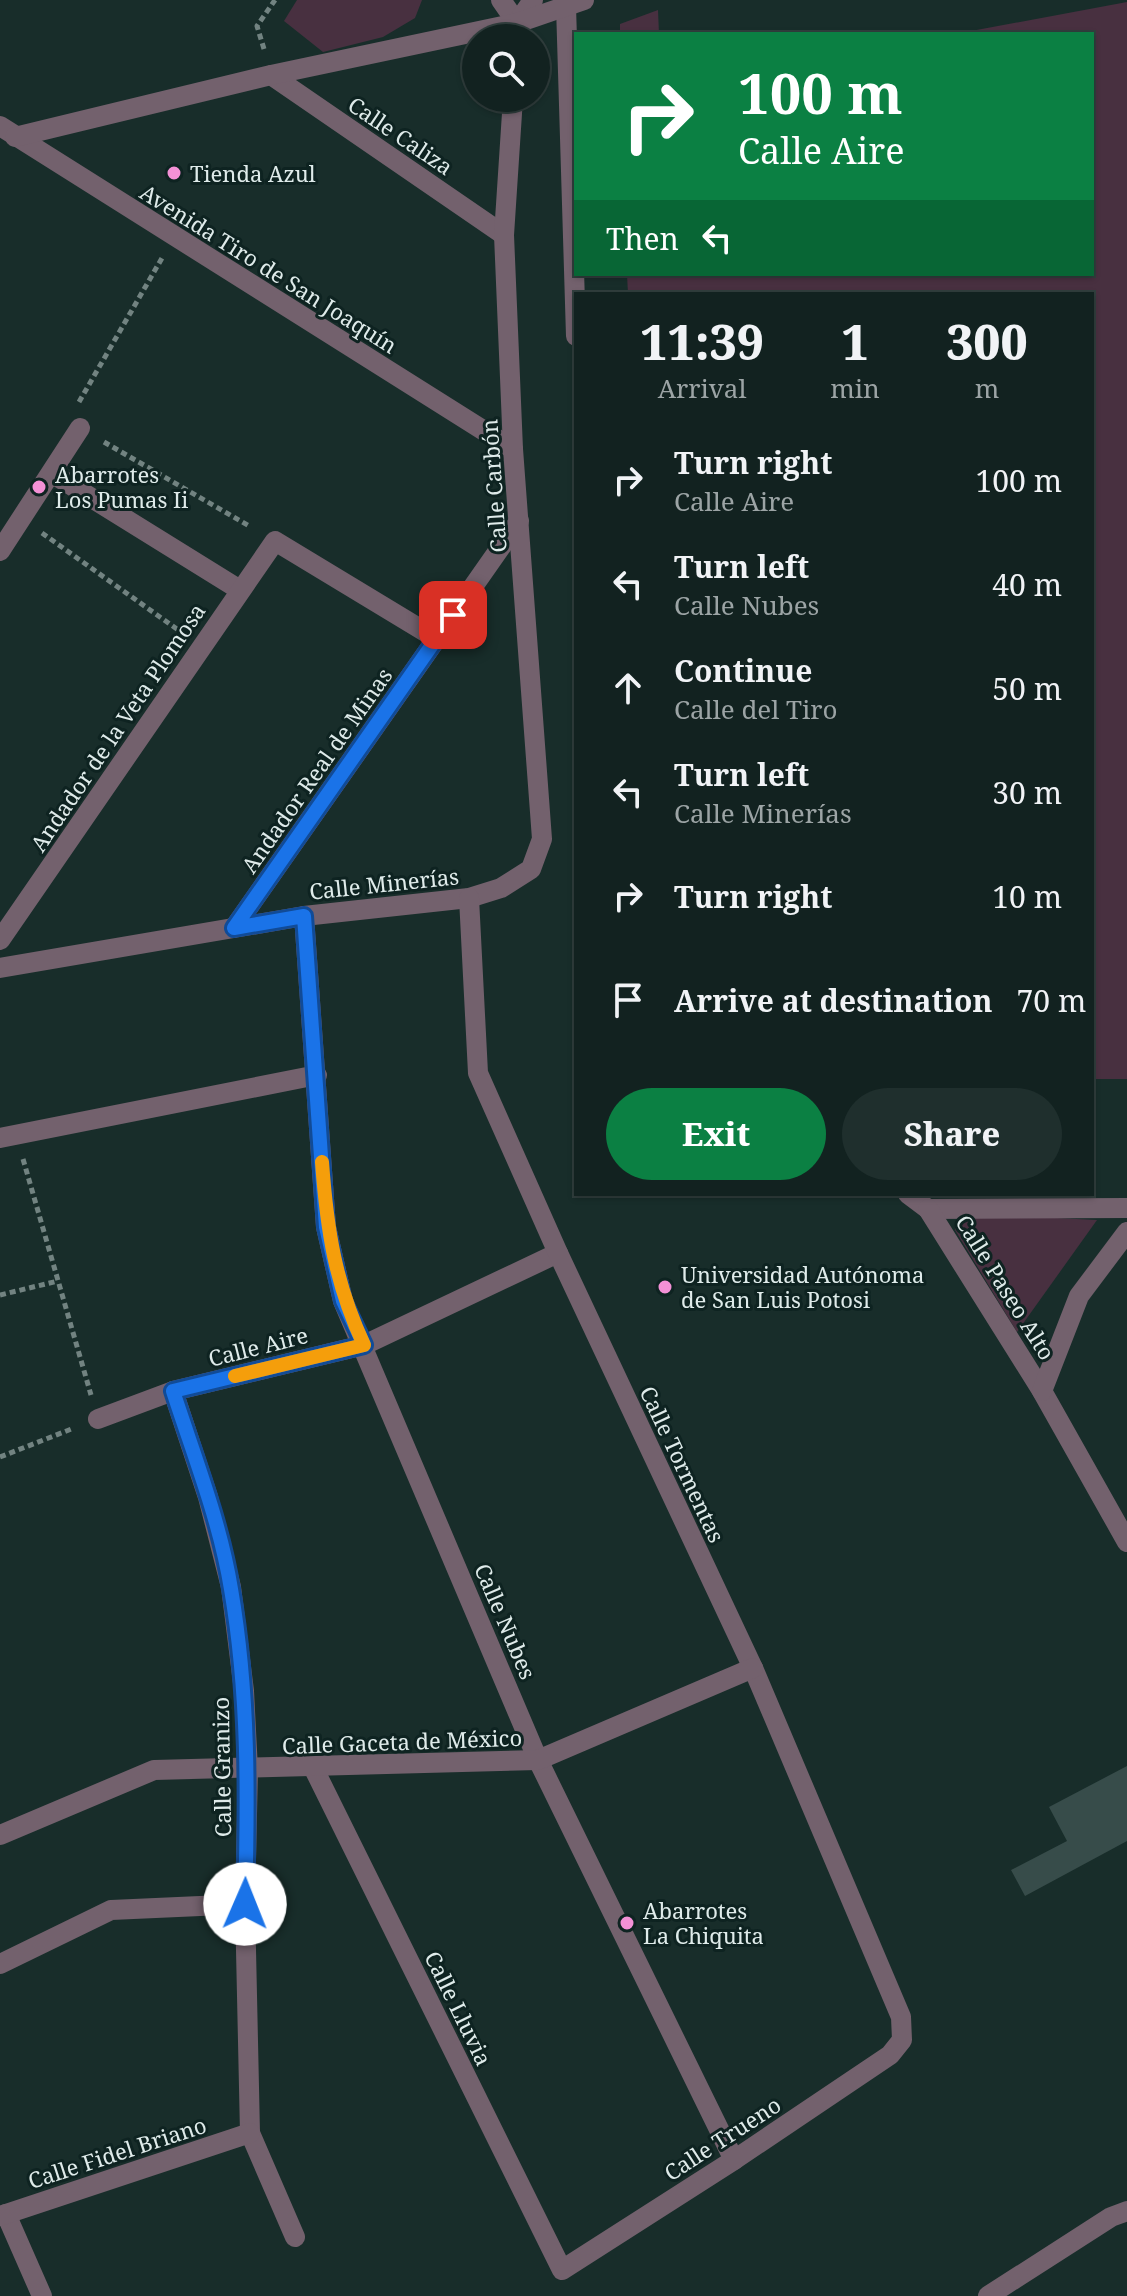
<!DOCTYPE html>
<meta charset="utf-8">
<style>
:root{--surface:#122220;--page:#1f2f2d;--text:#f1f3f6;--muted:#9ca4a5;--line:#313f3e;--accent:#0b8043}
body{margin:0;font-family:"Noto Serif",serif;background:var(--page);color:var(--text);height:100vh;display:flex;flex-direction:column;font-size:30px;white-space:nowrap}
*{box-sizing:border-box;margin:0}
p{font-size:26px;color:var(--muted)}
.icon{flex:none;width:44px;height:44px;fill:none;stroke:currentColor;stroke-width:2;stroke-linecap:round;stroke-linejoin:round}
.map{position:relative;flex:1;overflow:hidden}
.panel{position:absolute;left:574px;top:292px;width:520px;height:904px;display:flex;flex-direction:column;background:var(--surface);border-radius:0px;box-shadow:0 2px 6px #0004,0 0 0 2px var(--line)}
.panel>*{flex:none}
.banner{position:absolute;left:574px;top:32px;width:520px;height:244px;border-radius:0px;box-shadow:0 2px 6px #0004,0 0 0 2px var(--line);background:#0b8043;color:#fff;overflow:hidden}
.controls{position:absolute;left:462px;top:24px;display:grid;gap:16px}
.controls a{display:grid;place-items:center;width:88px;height:88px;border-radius:50%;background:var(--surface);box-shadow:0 2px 6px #0004,0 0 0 2px var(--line);font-size:40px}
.pin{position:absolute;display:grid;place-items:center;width:68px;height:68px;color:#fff;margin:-34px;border-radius:16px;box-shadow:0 4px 12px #0006}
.me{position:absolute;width:88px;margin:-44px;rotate:1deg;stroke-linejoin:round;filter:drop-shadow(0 0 6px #0008)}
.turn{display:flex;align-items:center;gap:28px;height:168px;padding:0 32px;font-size:36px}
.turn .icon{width:104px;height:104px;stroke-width:2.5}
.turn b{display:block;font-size:56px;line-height:68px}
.then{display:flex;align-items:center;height:76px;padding:0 32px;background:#0003;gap:16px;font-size:30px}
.eta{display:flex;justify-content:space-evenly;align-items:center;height:136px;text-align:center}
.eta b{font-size:48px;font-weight:800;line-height:56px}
.primary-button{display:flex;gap:16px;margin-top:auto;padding:16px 32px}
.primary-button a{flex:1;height:92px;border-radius:48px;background:var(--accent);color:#fff;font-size:32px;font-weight:800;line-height:92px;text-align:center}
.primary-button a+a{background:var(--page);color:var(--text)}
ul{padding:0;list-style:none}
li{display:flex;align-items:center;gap:24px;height:104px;padding:0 32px}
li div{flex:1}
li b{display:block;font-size:30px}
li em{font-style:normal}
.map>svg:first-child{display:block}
</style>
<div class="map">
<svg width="1127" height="2296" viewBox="0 0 1127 2296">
<rect width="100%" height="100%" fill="#182d2a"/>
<g fill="#483040">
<polygon points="297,0 422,0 415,18 383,37 323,52 284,21"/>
<polygon points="1127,2 1127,1079 1092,1079 1092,294 628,294 627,274 1092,274 1092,34 955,34"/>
<polygon points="658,10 659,34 620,34 620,24"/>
<polygon points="958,1213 1097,1220 1017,1332 955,1230"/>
</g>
<polygon fill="#374c4a" points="1127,1766 1127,1841 1025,1896 1011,1870 1067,1841 1049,1807"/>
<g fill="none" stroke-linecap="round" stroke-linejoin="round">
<g stroke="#728381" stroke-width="5" stroke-dasharray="6 4" stroke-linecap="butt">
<polyline points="264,49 257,26 275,0"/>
<polyline points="79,402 162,258"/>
<polyline points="104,442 251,527"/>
<polyline points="42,533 181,632"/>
<polyline points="23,1159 91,1395"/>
<polyline points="0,1295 58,1281"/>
<polyline points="0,1457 74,1428"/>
</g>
<g stroke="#73616d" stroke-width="20">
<polyline points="501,0 517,23"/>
<polyline points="566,6 576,336"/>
<polyline points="516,38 517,23 533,0"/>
<polyline points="271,75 504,235"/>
<polyline points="0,126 513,449"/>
<polyline points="15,137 271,75 517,23 584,0"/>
<polyline points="53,474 240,590"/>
<polyline points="0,551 80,428"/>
<polyline points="304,916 326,1227 343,1301 538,1760 734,2160"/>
<polyline points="234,928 519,521"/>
<polyline points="0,940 275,541 437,639"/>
<polyline points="0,968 304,916 469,898 501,888 531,869 542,839 513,449 504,235 513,98"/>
<polyline points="0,1138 317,1075"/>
<polyline points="908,1194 928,1209 1127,1208"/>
<polyline points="928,1209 1042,1391 1127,1542"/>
<polyline points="173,1391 208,1497 231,1587 244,1691 248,1770 245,1904 250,2133 295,2237"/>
<polyline points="1042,1391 1079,1296 1127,1232"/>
<polyline points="98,1419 173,1391 364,1345 558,1253"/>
<polyline points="313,1767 562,2270 734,2160 890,2055 902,2040 901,2017 753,1668 558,1253 478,1073 469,898"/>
<polyline points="0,1835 154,1770 538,1760 753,1668"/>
<polyline points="0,1964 111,1910 245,1904"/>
<polyline points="6,2214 42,2296"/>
<polyline points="0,2216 250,2133"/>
<polyline points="988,2296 1111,2217 1127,2211"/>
</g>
</g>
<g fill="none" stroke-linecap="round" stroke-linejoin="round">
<g stroke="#114b97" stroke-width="20">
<path id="route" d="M 245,1904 C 248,1798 249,1694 231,1589 C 220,1521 194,1456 173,1391 L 364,1345 L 343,1301 L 326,1227 L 304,916 L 234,928 L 453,615"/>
</g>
<use href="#route" stroke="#1a73e8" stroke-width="14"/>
<path stroke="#f59e0b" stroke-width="14" d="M 235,1376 L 364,1345 C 335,1283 327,1230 322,1162"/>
</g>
<g fill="#f391d6" stroke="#0e2321" stroke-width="3">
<circle cx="174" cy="173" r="8"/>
<circle cx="39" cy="487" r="8"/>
<circle cx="665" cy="1287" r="8"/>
<circle cx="627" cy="1923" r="8"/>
</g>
<g text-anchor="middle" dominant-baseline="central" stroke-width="6" stroke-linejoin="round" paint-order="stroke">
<g font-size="22" fill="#dfebea" stroke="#0e2321">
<text transform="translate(401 135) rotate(34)">Calle Caliza</text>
<text transform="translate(269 268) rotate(32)">Avenida Tiro de San Joaquín</text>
<text transform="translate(493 486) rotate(-94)">Calle Carbón</text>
<text transform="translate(117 727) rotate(-56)">Andador de la Veta Plomosa</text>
<text transform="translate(316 770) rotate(-55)">Andador Real de Minas</text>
<text transform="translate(384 883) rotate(-6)">Calle Minerías</text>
<text transform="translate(1006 1287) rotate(58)">Calle Paseo Alto</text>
<text transform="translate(258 1346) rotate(-14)">Calle Aire</text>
<text transform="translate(683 1464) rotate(65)">Calle Tormentas</text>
<text transform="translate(506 1621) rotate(67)">Calle Nubes</text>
<text transform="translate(402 1741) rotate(-2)">Calle Gaceta de México</text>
<text transform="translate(221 1767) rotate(-91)">Calle Granizo</text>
<text transform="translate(459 2008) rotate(64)">Calle Lluvia</text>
<text transform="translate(722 2138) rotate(-33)">Calle Trueno</text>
<text transform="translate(117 2152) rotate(-18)">Calle Fidel Briano</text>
</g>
<g font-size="22" fill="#dfebea" stroke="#0e2321" text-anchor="start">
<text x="190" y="173">Tienda Azul</text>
<text x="55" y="474">Abarrotes<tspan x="55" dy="25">Los Pumas Ii</tspan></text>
<text x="681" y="1274">Universidad Autónoma<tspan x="681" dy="25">de San Luis Potosi</tspan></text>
<text x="643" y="1910">Abarrotes<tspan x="643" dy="25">La Chiquita</tspan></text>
</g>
</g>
</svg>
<div class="controls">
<a><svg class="icon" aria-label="search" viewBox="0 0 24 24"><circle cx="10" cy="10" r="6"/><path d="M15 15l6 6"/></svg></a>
</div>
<div class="pin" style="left:453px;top:615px;background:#d93025"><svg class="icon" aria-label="arrive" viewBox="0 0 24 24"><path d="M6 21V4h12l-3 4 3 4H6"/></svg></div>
<svg class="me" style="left:245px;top:1904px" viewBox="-20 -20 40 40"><circle r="19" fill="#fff"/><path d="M0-13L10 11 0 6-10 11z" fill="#1a73e8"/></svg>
<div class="banner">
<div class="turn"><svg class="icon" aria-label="right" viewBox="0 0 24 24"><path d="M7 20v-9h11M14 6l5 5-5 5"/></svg><div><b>100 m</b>Calle Aire</div></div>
<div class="then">Then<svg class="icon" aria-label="left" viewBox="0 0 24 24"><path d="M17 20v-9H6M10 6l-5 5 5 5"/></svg></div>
</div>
<section class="panel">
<div class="eta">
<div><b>11:39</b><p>Arrival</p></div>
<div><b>1</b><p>min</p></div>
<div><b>300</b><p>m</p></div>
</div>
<ul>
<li><svg class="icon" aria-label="right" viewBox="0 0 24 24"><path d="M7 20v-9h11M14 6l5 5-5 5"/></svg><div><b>Turn right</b><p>Calle Aire</p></div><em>100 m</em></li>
<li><svg class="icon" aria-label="left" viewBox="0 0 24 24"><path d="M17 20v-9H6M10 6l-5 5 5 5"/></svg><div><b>Turn left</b><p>Calle Nubes</p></div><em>40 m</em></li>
<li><svg class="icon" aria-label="ahead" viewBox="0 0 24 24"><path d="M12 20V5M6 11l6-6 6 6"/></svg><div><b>Continue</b><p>Calle del Tiro</p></div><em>50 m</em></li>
<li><svg class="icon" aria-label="left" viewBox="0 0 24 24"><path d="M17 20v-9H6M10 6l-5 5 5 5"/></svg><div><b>Turn left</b><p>Calle Minerías</p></div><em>30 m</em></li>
<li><svg class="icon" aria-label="right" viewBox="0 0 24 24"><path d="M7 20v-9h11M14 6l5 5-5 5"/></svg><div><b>Turn right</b></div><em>10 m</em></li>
<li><svg class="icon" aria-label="arrive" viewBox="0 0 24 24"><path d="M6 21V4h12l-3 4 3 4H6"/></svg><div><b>Arrive at destination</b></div><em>70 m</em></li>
</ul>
<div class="primary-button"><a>Exit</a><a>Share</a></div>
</section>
</div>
